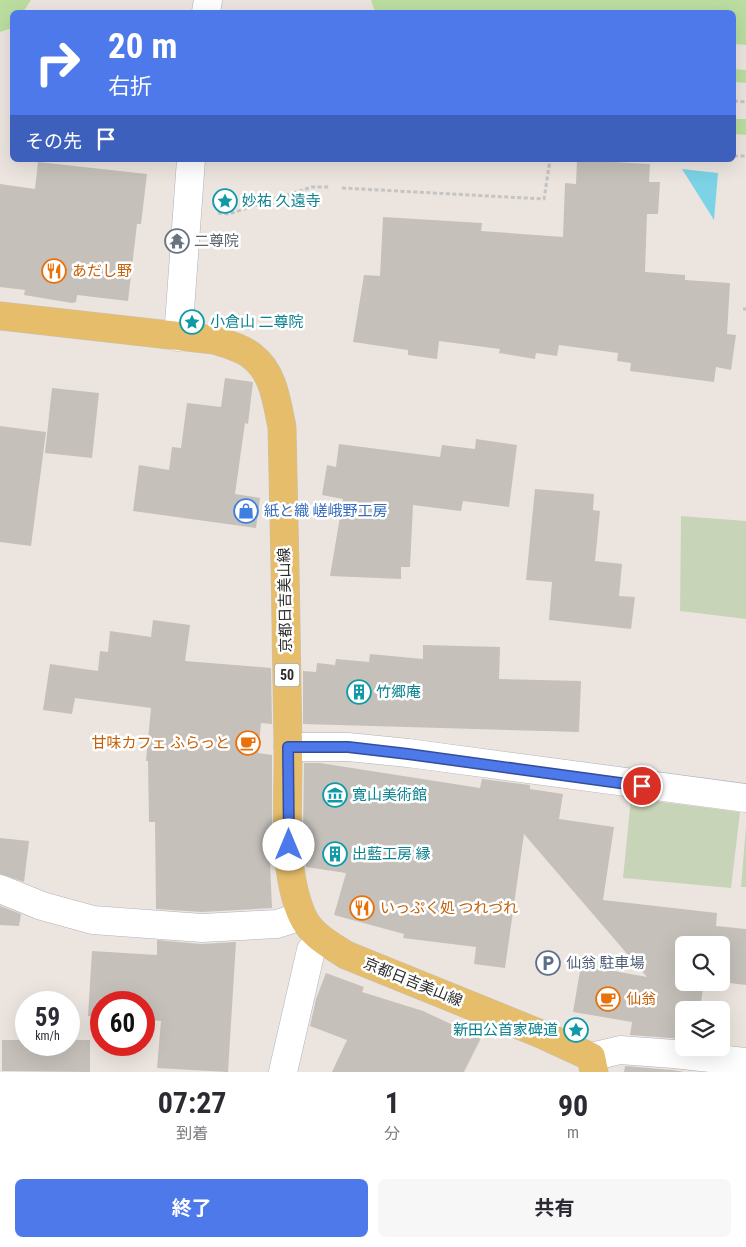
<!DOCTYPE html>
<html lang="ja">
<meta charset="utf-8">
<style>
:root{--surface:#fff;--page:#f7f7f7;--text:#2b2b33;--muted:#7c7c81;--accent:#4d79eb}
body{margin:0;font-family:"Roboto Condensed","Noto Sans JP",sans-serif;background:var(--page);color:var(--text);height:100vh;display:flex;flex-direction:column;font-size:19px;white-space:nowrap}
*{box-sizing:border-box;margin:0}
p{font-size:16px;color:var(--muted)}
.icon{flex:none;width:28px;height:28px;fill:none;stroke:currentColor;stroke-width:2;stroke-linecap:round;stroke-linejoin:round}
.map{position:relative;height:1072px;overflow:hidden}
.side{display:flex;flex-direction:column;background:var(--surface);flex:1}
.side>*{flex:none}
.top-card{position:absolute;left:10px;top:10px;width:726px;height:152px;border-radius:8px;box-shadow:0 5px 20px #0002;background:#4d79eb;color:#fff;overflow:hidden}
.tools{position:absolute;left:675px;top:936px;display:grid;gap:10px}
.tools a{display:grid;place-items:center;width:55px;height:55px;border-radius:8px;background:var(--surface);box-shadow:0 5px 20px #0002;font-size:25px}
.speed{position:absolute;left:15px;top:991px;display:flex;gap:10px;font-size:25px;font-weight:700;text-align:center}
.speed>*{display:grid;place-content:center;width:65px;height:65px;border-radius:50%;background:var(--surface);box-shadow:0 5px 20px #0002;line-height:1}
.speed small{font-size:12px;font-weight:400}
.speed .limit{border:8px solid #d22;background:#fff;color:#111}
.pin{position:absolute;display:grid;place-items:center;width:42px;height:42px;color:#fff;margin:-21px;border:2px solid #fff;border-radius:50%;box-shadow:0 1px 5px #0007}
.me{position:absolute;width:55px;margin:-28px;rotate:0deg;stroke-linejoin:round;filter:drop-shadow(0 0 4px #0008)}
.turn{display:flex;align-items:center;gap:18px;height:105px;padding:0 15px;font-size:22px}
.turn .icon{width:65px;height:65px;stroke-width:2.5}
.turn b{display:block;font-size:35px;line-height:42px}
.then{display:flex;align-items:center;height:48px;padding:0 15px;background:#0003;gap:10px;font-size:19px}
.eta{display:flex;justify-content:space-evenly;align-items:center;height:85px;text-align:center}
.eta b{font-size:30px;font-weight:700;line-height:35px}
.cta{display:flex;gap:10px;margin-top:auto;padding:10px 15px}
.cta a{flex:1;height:58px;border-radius:8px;background:var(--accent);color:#fff;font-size:20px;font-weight:700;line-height:58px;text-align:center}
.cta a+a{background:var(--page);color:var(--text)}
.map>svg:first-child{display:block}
</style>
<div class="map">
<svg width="746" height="1072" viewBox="0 0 746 1072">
<rect width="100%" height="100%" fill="#ece5df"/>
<g fill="#bbdea0">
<polygon points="0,0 31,0 23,12 12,12 12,28 0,32"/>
<polygon points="371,0 746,0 746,45 734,44 734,12 375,12"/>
<polygon points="734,69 746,70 746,83 734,82"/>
<polygon points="734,119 746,119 746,135 734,134"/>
</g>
<g fill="#c8d4b8">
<polygon points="681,516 746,521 746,619 680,611"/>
<polygon points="631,798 740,812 731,888 623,878"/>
<polygon points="746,827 746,887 741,887"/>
</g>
<polygon fill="#7bd3e5" points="682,169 718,173 714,220"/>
<g fill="#c5c0ba">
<polygon points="577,160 650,164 649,182 660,182 658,214 647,214 645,272 685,275 685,280 730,283 727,334 736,335 731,370 716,367 714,382 630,371 631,363 617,361 618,353 559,345 557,356 536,353 535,359 499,353 500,349 439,341 437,359 408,355 408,350 353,342 364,275 380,276 383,217 482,223 481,231 563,237 565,183 576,184"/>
<polygon points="38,162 147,174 141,224 137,224 128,301 77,295 76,302 72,303 24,295 25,290 0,287 0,184 35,189"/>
<polygon points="225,378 253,382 248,424 245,423 235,494 260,498 256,528 133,511 139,465 169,470 172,447 181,448 187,403 221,407"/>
<polygon points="52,388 99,393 92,458 45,453"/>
<polygon points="0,426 46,432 31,546 0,542"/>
<polygon points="476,439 517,445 509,507 463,501 461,511 413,505 410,567 401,567 401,579 330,576 343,499 322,495 327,465 336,467 339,444 440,457 442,445 475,449"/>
<polygon points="535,489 594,494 593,510 600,511 595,561 622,564 619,596 635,597 631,629 549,620 552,582 526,580"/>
<polygon points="153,620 190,625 185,661 271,668 272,724 261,723 258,753 272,755 272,832 274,863 270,862 272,908 202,912 156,909 155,822 149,822 148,761 146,761 151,708 75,698 72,714 43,710 50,664 98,671 100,651 108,652 110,631 151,637"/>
<polygon points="423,645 500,647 499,679 581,681 579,732 303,724 303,671 316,672 317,663 335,665 336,659 369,662 370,654 423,659"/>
<polygon points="304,763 320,763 480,788 482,779 530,785 530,789 563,794 559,819 614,827 603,900 717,913 716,926 746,929 746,985 721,982 721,945 684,945 684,982 709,982 708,988 703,987 700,1010 684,1010 684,1039 630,1035 632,1022 573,1012 581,965 647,977 524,834 505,968 474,964 476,947 403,938 404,934 334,915 346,873 306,867 303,832"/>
<polygon points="0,838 29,841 24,882 0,874"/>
<polygon points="0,906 21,914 19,926 0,925"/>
<polygon points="157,940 201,944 236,942 228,1072 157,1068 161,1021 144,1020 144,1002 101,1002 101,1017 88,1016 92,951 157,955"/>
<polygon points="326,973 364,987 362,992 423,1011 481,1038 464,1072 332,1072 347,1040 310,1026 316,999"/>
<polygon points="2,1040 26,1040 26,1045 69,1045 69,1040 90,1040 90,1072 2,1071"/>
<polygon points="625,1066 673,1070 684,1072 624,1072"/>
</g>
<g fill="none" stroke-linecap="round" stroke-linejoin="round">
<g stroke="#afb2bb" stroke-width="29">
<g id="minor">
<polyline points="206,12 208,0"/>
<polyline points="178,337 191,160"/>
<polyline points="288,747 348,747 408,753 746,798"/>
<polyline points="0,889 42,906 93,920 202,928 277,924 302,916"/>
<polyline points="591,1057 620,1050 674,1054 746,1062"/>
<polyline points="283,1072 311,950 322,939"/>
</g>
</g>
<g stroke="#c4c4c4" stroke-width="29">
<path id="major" d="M 0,316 L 214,340 C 227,344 243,348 253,357 C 274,373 277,404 282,427 C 284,533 287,640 288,746 C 289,798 281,867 302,915 C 310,934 329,944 346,955 L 541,1034 L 591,1057 L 594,1072"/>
</g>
<g stroke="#c4c4c4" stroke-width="3" stroke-dasharray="4 2.5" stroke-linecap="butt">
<polyline points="734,101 746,102"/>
<polyline points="734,156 746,156"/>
<polyline points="342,188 544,199 550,160"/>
<polyline points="218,213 229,214 312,187 329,187"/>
<polyline points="743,309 746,309"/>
</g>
<use href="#minor" stroke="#fff" stroke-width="28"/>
<use href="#major" stroke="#e5bd6b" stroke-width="28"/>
</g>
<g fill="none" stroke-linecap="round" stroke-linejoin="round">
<g stroke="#324f99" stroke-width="12">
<polyline id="route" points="289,845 288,747 348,747 408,754 642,786"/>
</g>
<use href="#route" stroke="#4d79eb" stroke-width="9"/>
</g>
<defs>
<g id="sight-ring" transform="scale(1.25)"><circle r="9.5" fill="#fff" stroke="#0f9aa8" stroke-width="1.5"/><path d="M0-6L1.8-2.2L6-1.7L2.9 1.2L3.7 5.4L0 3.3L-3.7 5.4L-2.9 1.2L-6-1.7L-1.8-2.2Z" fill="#0f9aa8"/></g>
<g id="temple-ring" transform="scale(1.25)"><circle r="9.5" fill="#fff" stroke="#6b7280" stroke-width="1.5"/><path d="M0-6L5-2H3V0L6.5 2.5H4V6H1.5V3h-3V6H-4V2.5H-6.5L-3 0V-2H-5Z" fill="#6b7280"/></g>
<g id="restaurant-ring" transform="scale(1.25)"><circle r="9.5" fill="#fff" stroke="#e8710a" stroke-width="1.5"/><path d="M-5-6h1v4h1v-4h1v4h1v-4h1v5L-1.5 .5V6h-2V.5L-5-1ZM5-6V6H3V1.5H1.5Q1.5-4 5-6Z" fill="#e8710a"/></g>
<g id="shop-ring" transform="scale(1.25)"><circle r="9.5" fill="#fff" stroke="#3f7fe0" stroke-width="1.5"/><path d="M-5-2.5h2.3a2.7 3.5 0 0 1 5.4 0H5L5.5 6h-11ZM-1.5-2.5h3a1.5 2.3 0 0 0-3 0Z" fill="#3f7fe0"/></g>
<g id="building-ring" transform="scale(1.25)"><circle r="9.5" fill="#fff" stroke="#0f9aa8" stroke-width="1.5"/><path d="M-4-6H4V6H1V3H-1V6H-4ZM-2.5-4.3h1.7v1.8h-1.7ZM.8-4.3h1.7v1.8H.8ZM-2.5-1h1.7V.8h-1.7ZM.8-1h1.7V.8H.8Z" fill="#0f9aa8"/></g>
<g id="cafe-ring" transform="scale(1.25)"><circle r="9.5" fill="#fff" stroke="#e8710a" stroke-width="1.5"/><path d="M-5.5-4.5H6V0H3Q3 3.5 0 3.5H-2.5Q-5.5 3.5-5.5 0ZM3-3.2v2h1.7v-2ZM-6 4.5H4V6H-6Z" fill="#e8710a"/></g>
<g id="museum-ring" transform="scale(1.25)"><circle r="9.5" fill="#fff" stroke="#0f9aa8" stroke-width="1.5"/><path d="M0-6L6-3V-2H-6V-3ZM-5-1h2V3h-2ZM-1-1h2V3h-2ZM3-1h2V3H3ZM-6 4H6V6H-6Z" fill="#0f9aa8"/></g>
<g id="parking-ring" transform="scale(1.25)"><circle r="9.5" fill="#fff" stroke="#5c6f8a" stroke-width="1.5"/><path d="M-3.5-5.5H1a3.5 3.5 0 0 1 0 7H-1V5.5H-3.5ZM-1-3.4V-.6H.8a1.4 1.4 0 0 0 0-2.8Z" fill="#5c6f8a"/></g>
</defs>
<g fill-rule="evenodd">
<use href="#sight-ring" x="225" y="201"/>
<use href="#temple-ring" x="177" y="241"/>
<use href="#restaurant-ring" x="54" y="271"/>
<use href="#sight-ring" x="192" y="322"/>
<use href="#shop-ring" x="246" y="511"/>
<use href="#building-ring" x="359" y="692"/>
<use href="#cafe-ring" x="248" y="743"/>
<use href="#museum-ring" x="335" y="795"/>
<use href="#building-ring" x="335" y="854"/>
<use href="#restaurant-ring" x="362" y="908"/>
<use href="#parking-ring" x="548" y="963"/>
<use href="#cafe-ring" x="608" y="999"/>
<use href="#sight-ring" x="576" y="1030"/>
</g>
<g text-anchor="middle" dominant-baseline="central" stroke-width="5" stroke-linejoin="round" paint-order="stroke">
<rect fill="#fff" stroke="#6b6b6b" stroke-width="1" x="274.5" y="663.5" width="25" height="23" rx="4"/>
<g font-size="14" font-weight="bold" fill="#2b2b2b">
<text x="287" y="675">50</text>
</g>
<g font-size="15" fill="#0d838f" stroke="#fff" text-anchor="start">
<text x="242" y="201">妙祐 久遠寺</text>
<text x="210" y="322">小倉山 二尊院</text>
<text x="376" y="692">竹郷庵</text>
<text x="352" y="795">寛山美術館</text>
<text x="352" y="854">出藍工房 縁</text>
<text x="558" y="1030" text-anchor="end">新田公首家碑道</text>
</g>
<g font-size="15" fill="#5b616d" stroke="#fff" text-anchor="start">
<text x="194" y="241">二尊院</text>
</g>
<g font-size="15" fill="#c56008" stroke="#fff" text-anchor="start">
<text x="72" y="271">あだし野</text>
<text x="230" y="743" text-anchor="end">甘味カフェ ふらっと</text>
<text x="380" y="908">いっぷく処 つれづれ</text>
<text x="626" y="999">仙翁</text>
</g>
<g font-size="15" fill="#366cbe" stroke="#fff" text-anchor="start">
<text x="264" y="511">紙と織 嵯峨野工房</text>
</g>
<g font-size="15" fill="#2b2b2b" stroke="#fff">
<text transform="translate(285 600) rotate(-91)">京都日吉美山線</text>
<text transform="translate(413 982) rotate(22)">京都日吉美山線</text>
</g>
<g font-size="15" fill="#4e5e75" stroke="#fff" text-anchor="start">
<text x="566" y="963">仙翁 駐車場</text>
</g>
</g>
</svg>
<div class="tools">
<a><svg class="icon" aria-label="search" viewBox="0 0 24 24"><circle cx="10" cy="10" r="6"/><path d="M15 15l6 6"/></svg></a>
<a><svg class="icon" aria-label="layers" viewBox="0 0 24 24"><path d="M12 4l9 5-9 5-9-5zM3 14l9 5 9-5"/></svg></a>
</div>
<div class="speed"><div>59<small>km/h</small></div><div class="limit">60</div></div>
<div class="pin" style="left:642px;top:786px;background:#d93025"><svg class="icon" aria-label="arrive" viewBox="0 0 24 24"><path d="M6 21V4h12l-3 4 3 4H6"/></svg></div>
<svg class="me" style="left:289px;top:845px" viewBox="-20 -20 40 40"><circle r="19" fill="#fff"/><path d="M0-13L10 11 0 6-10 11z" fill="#4d79eb"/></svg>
<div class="top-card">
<div class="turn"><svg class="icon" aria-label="right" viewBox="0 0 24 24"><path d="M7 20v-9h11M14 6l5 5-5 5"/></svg><div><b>20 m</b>右折</div></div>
<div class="then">その先<svg class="icon" aria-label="arrive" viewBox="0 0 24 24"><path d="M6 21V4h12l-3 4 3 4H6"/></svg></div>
</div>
</div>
<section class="side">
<div class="eta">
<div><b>07:27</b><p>到着</p></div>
<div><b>1</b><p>分</p></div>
<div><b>90</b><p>m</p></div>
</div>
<div class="cta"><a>終了</a><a>共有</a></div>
</section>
